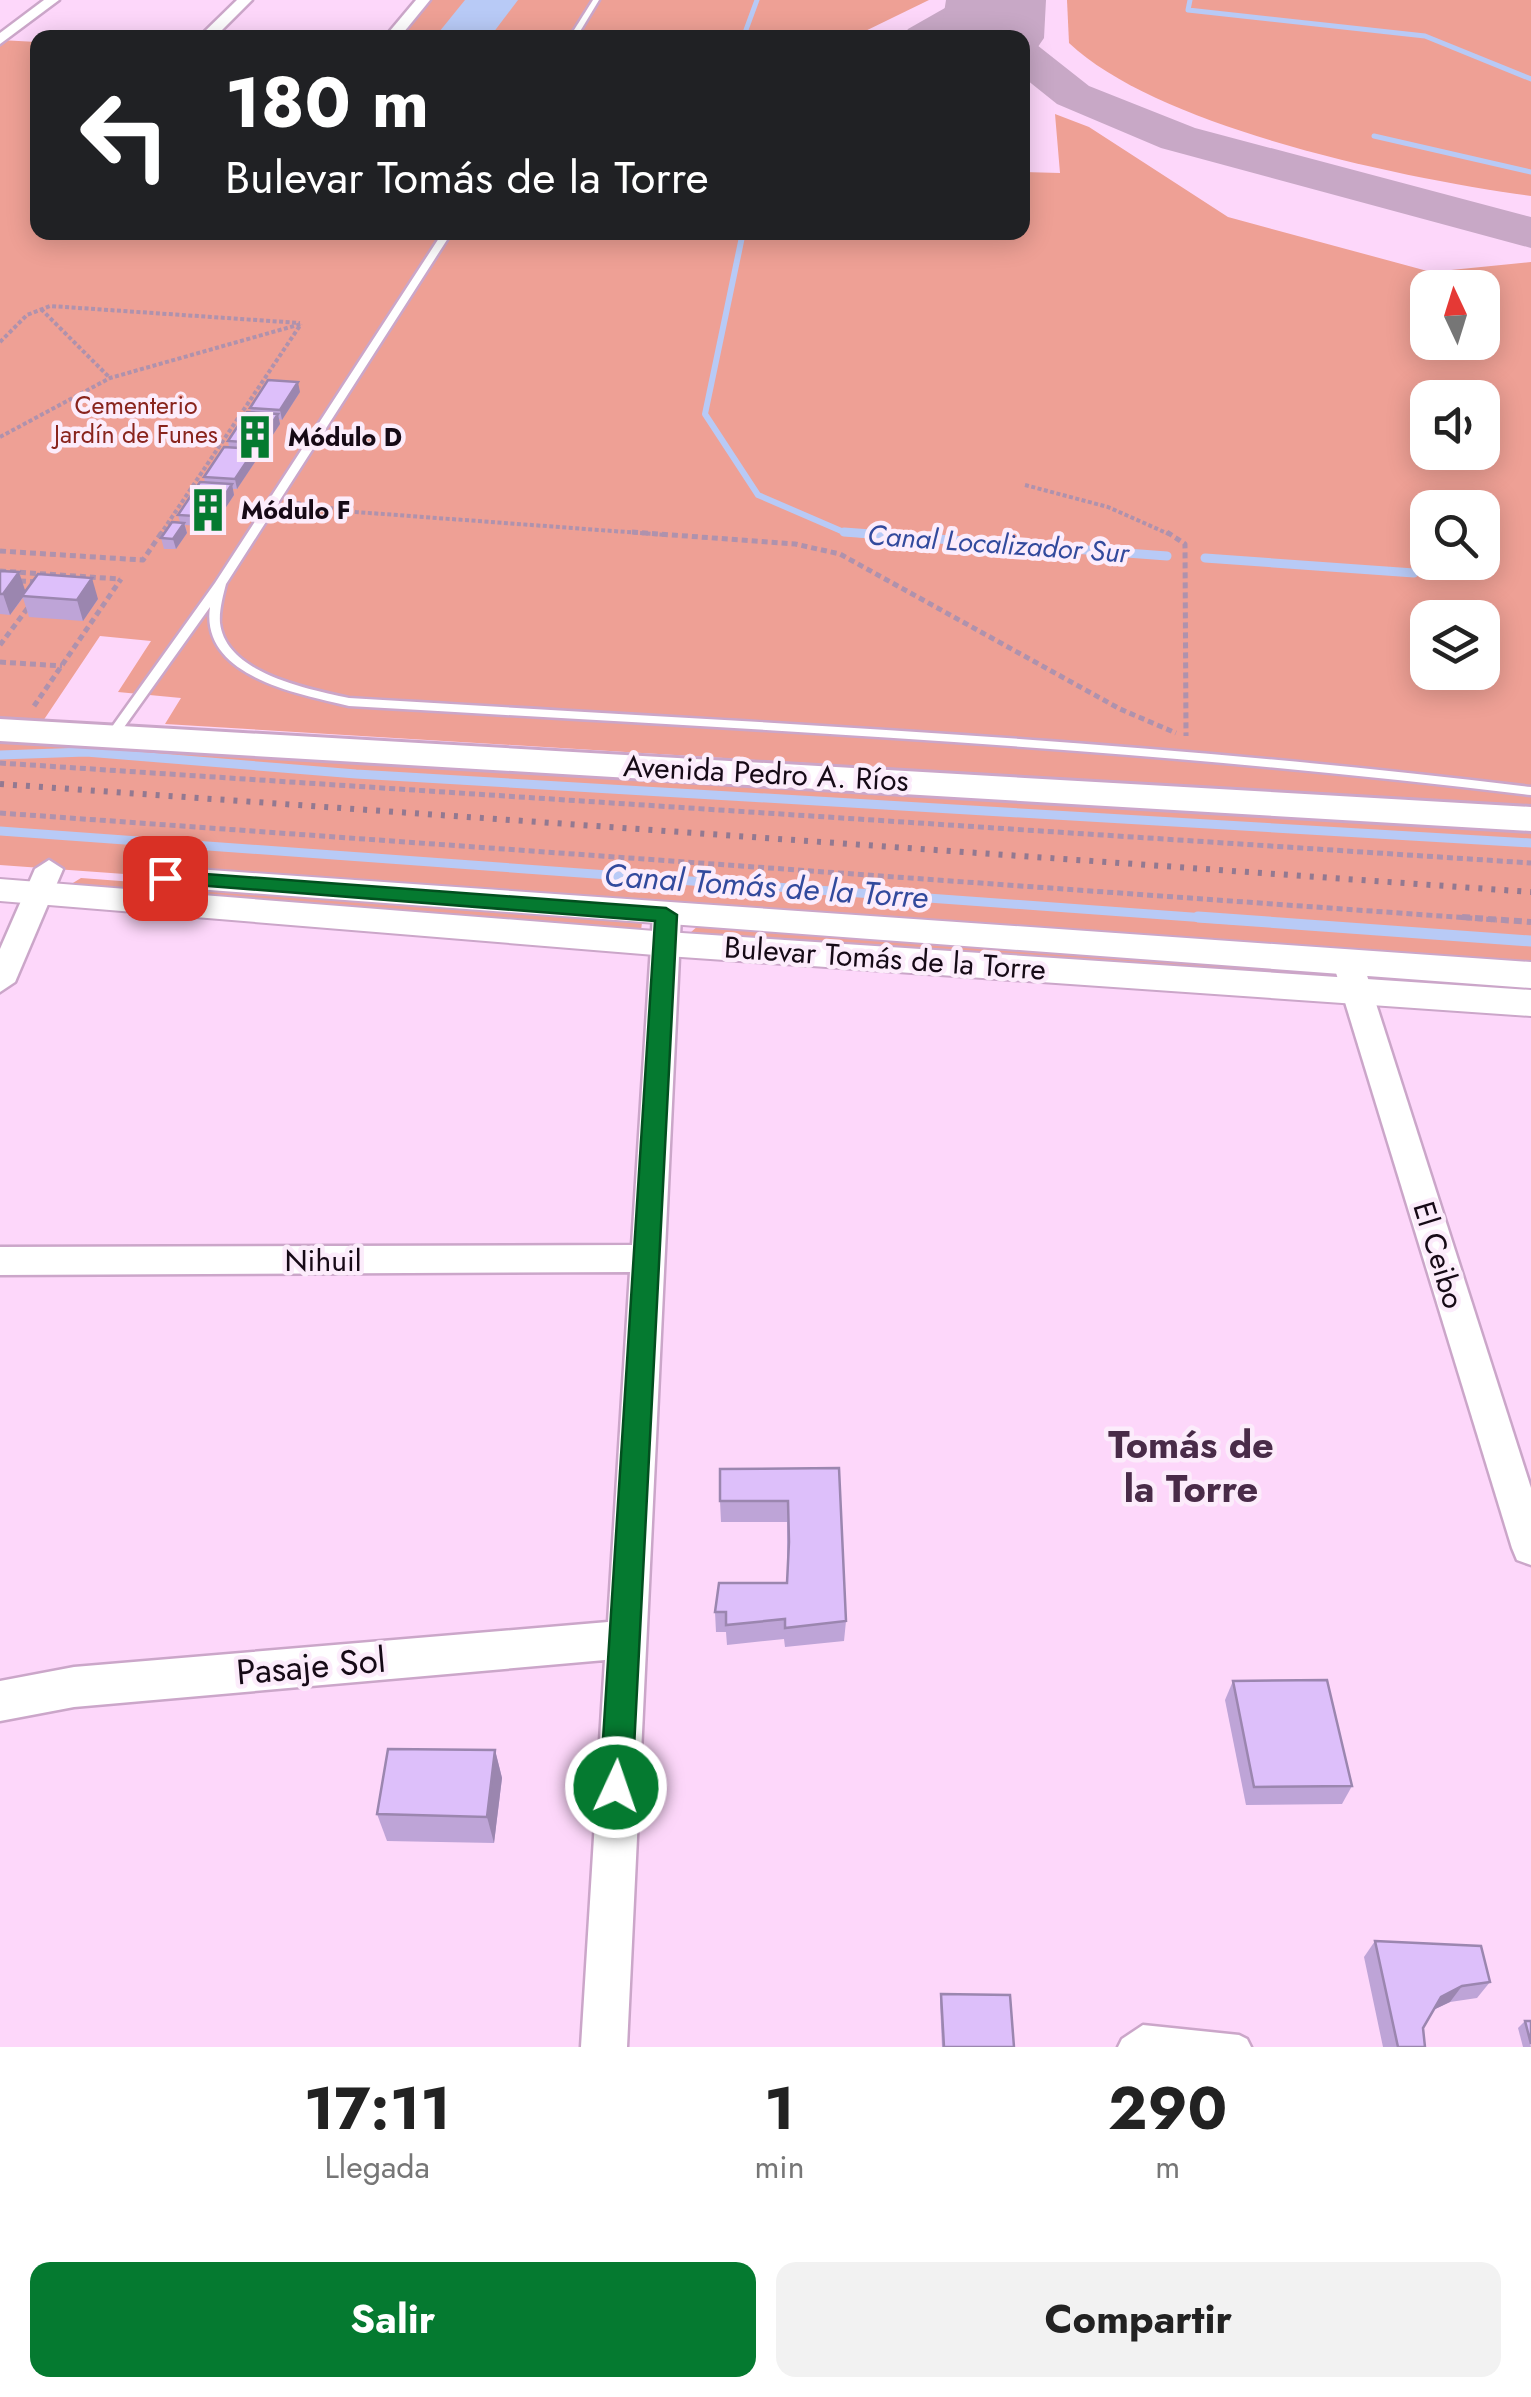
<!DOCTYPE html>
<html lang="es">
<meta charset="utf-8">
<style>
:root{--surface:#fff;--page:#f2f2f2;--text:#222;--muted:#767676;--accent:#057a30}
body{margin:0;font-family:Jost,sans-serif;background:var(--page);color:var(--text);height:100vh;display:flex;flex-direction:column;font-size:38px;white-space:nowrap}
*{box-sizing:border-box;margin:0}
p{font-size:32px;color:var(--muted)}
.icon{flex:none;width:55px;height:55px;fill:none;stroke:currentColor;stroke-width:2;stroke-linecap:round;stroke-linejoin:round}
.map{position:relative;height:2047px;overflow:hidden}
.side{display:flex;flex-direction:column;background:var(--surface);flex:1}
.side>*{flex:none}
.banner{position:absolute;left:30px;top:30px;width:1000px;height:210px;border-radius:20px;box-shadow:0 5px 25px #0003;background:#202124;color:#fff;overflow:hidden}
.needle{width:65px;rotate:356deg}
.fabs{position:absolute;left:1410px;top:270px;display:grid;gap:20px}
.fabs a{display:grid;place-items:center;width:90px;height:90px;border-radius:20px;background:var(--surface);box-shadow:0 5px 25px #0003;font-size:50px}
.pin{position:absolute;display:grid;place-items:center;width:85px;height:85px;color:#fff;margin:-42px;border-radius:20px;box-shadow:0 5px 15px #0006}
.me{position:absolute;width:110px;margin:-55px;rotate:3deg;stroke-linejoin:round;filter:drop-shadow(0 0 8px #0008)}
.turn{display:flex;align-items:center;gap:35px;height:210px;padding:0 30px;font-size:45px}
.turn .icon{width:130px;height:130px;stroke-width:2.5}
.turn b{display:block;font-size:70px;line-height:85px}
.eta{display:flex;justify-content:space-evenly;align-items:center;height:170px;text-align:center}
.eta b{font-size:60px;font-weight:700;line-height:70px}
.button{display:flex;gap:20px;margin-top:auto;padding:20px 30px}
.button a{flex:1;height:115px;border-radius:20px;background:var(--accent);color:#fff;font-size:40px;font-weight:700;line-height:115px;text-align:center}
.button a+a{background:var(--page);color:var(--text)}
.map>svg:first-child{display:block}
</style>
<div class="map">
<svg width="1531" height="2047" viewBox="0 0 1531 2047">
<rect width="100%" height="100%" fill="#fdd7fa"/>
<g fill="#eea095" fill-rule="evenodd">
<polygon points="423,0 929,0 853,37 391,38"/>
<path d="M 1067,0 L 1531,0 L 1531,196 C 1407,179 1160,129 1069,43 Z"/>
<path d="M 0,40 L 37,42 L 38,232 L 1022,232 L 1023,172 L 1060,173 L 1055,114 L 1089,127 L 1228,217 L 1431,272 L 1531,262 L 1531,807 L 165,724 L 181,698 L 118,692 L 151,641 L 100,636 L 43,721 L 0,717 ZM 1428,288 L 1482,288 L 1482,342 L 1428,342 ZM 1428,398 L 1482,398 L 1482,452 L 1428,452 ZM 1428,508 L 1482,508 L 1482,562 L 1428,562 ZM 1428,618 L 1482,618 L 1482,672 L 1428,672 Z"/>
<polygon points="0,730 1531,819 1531,975 0,865"/>
<polygon points="81,878 634,920 642,923 641,930 68,886"/>
<polygon points="700,924 1316,969 1326,973 1327,981 695,938 690,933"/>
</g>
<polygon fill="#b8caf6" points="465,0 518,0 490,37 435,37"/>
<g fill="none" stroke-linecap="round" stroke-linejoin="round">
<g stroke="#b8caf6" stroke-width="5">
<polyline points="1190,0 1188,10 1425,36 1531,79"/>
<polyline points="743,38 757,0"/>
<polyline points="1374,136 1531,172"/>
</g>
<polyline stroke="#b8caf6" stroke-width="6" points="743,232 705,414 758,495 846,533 869,535"/>
<g stroke="#b8caf6" stroke-width="9">
<polyline points="844,532 1167,556"/>
<polyline points="1205,558 1414,573"/>
<polyline points="0,755 86,752 356,774 1531,843"/>
<polyline points="0,831 1233,920"/>
</g>
<polyline stroke="#b8caf6" stroke-width="11" points="1198,917 1531,941"/>
<g fill="#c8a8c6" fill-rule="evenodd">
<polygon points="959,0 1008,0 1002,9 954,38 902,38 908,29"/>
<polygon points="1022,41 1037,45 1089,86 1195,128 1531,217 1531,248 1161,148 1057,104 1022,76"/>
</g>
<polygon fill="#c8a8c6" fill-rule="evenodd" points="946,0 1046,0 1044,38 1029,60 1022,62 1022,38 940,38"/>
<g stroke="#cba6c9" stroke-width="5">
<g id="service">
<polygon points="593,0 599,0 576,38 569,38"/>
<path d="M 443,232 L 452,232 L 226,584 C 223,596 219,610 220,623 C 226,674 309,689 349,698 C 744,722 1138,739 1531,787 L 1531,795 C 1137,747 745,729 349,706 C 299,694 200,677 210,607 L 117,737 L 109,737 L 109,731 L 215,583 Z"/>
<polygon points="1143,2025 1239,2035 1247,2039 1251,2047 1118,2047 1122,2039"/>
</g>
</g>
<g stroke="#cba6c9" stroke-width="5">
<g id="minor">
<polygon points="44,0 59,0 0,44 0,33"/>
<polygon points="237,0 252,0 214,38 198,38"/>
<polygon points="416,0 430,0 399,38 384,38"/>
<polygon points="49,860 63,869 15,982 0,992 0,949 35,869"/>
<polygon points="667,906 681,915 627,2047 581,2047 605,1660 74,1707 0,1721 0,1681 74,1667 608,1622 630,1272 0,1275 0,1247 632,1245 653,915"/>
<polygon points="1348,953 1363,963 1531,1488 1531,1565 1517,1560 1512,1548 1333,963"/>
</g>
</g>
<g stroke="#cba6c9" stroke-width="4">
<g id="tertiary">
<polygon points="182,868 1531,962 1531,988 170,887 165,879 170,871"/>
<polygon points="0,879 667,932 1531,990 1531,1016 667,956 0,901"/>
</g>
</g>
<g stroke="#cba6c9" stroke-width="6">
<polygon id="secondary" points="0,719 1531,807 1531,831 0,741"/>
</g>
<g stroke="#af92ad" stroke-width="4" stroke-dasharray="4 2.5" stroke-linecap="butt">
<polyline points="41,309 110,378"/>
<polyline points="0,342 27,315 50,306 300,323"/>
<polyline points="0,437 110,378 301,324"/>
<polyline points="1025,485 1108,507 1171,535"/>
<polyline points="297,503 356,512 667,535"/>
<polyline points="160,535 301,324"/>
</g>
<g stroke="#af92ad" stroke-width="5" stroke-dasharray="6 4" stroke-linecap="butt">
<polyline points="632,532 795,544 840,554 1120,709 1176,733"/>
<polyline points="1167,532 1185,544 1186,736"/>
<polyline points="0,551 143,560 162,532"/>
<polyline points="0,571 120,579"/>
<polyline points="0,580 40,582"/>
<polyline points="0,645 30,605"/>
<polyline points="0,662 62,666"/>
<polyline points="34,706 121,579"/>
<polyline points="0,763 1531,863"/>
<polyline points="0,813 1497,920"/>
</g>
<polyline stroke="#af92ad" stroke-width="6" stroke-dasharray="8 5" stroke-linecap="butt" points="1462,917 1531,922"/>
<use href="#service" fill="#fff" fill-rule="evenodd"/>
<use href="#minor" fill="#fff" fill-rule="evenodd"/>
<use href="#tertiary" fill="#fff" fill-rule="evenodd"/>
<use href="#secondary" fill="#fff" fill-rule="evenodd"/>
<polyline stroke="#937991" stroke-width="6" stroke-dasharray="4 9" stroke-linecap="butt" points="0,784 1531,892"/>
</g>
<g fill="#bea4d7">
<polygon points="300,392 282,420 279,419 280,424 261,453 256,452 257,459 237,489 233,489 234,495 213,527 185,525 187,533 176,549 164,549 161,538 180,522 178,515 205,483 204,477 229,447 228,441 251,412 250,408"/>
<polygon points="0,571 26,592 98,599 83,621 29,617 23,598 10,615 0,614"/>
<polygon points="839,1468 846,1621 844,1641 785,1647 784,1639 727,1645 726,1632 716,1632 715,1612 787,1583 787,1522 721,1522 720,1501"/>
<polygon points="1233,1681 1352,1786 1342,1804 1246,1805 1225,1700"/>
<polygon points="495,1750 502,1778 494,1843 387,1841 377,1814"/>
<polygon points="1375,1941 1490,1982 1477,1998 1450,2002 1433,2010 1423,2028 1425,2047 1383,2047 1364,1957"/>
<polygon points="941,1994 1014,2047 942,2047 940,2002"/>
<polygon points="1525,2021 1531,2047 1523,2047 1518,2028"/>
</g>
<g fill="#9b86af">
<polygon points="298,382 300,392 282,420 280,410"/>
<polygon points="278,414 280,424 261,453 259,443"/>
<polygon points="255,449 257,459 237,489 235,479"/>
<polygon points="232,484 234,495 213,527 211,517"/>
<polygon points="184,523 187,533 176,549 173,539"/>
<polygon points="19,572 26,593 10,615 3,594"/>
<polygon points="92,578 98,599 83,621 77,600"/>
<polygon points="495,1750 502,1778 494,1843 487,1817"/>
<polygon points="1462,1986 1450,2002 1429,2012 1441,1997"/>
</g>
<g fill="#ddbffa" stroke="#9b86af" stroke-width="2.5">
<polygon points="268,380 298,382 280,410 250,408"/>
<polygon points="247,412 278,414 259,443 228,441"/>
<polygon points="224,447 255,449 235,479 204,477"/>
<polygon points="200,482 232,484 211,517 178,515"/>
<polygon points="172,522 184,523 173,539 161,538"/>
<polygon points="0,571 19,572 3,594 0,594"/>
<polygon points="38,574 92,578 77,600 22,596"/>
<polygon points="839,1468 846,1621 785,1628 785,1619 726,1625 726,1612 715,1612 719,1583 787,1583 789,1542 788,1501 720,1501 720,1469"/>
<polygon points="1327,1680 1352,1786 1254,1787 1233,1681"/>
<polygon points="388,1749 495,1750 487,1817 377,1814"/>
<polygon points="1375,1941 1481,1946 1490,1982 1462,1986 1441,1997 1423,2028 1425,2047 1398,2047"/>
<polygon points="941,1994 1010,1995 1014,2047 944,2047"/>
<polygon points="1525,2021 1531,2021 1531,2044"/>
</g>
<polygon fill="#057a30" stroke="#034f1f" stroke-width="2.5" points="165,871 666,908 677,915 632,1787 628,1799 616,1803 605,1799 600,1787 655,921 158,882 155,878"/>
<defs>
<g id="building-bare" transform="scale(3.45)"><path d="M-4-6H4V6H1V3H-1V6H-4ZM-2.5-4.3h1.7v1.8h-1.7ZM.8-4.3h1.7v1.8H.8ZM-2.5-1h1.7V.8h-1.7ZM.8-1h1.7V.8H.8Z" fill="#057a30" stroke="#fcecfb" stroke-width="2.5" paint-order="stroke"/></g>
</defs>
<g fill-rule="evenodd">
<use href="#building-bare" x="255" y="437"/>
<use href="#building-bare" x="208" y="510"/>
</g>
<g text-anchor="middle" dominant-baseline="central" stroke-width="9" stroke-linejoin="round" paint-order="stroke">
<g font-size="25" fill="#89241d" stroke="#fcecfb">
<text x="136" y="405">Cementerio<tspan x="136" dy="29">Jardín de Funes</tspan></text>
</g>
<g font-size="25" font-weight="bold" fill="#160a16" stroke="#fcecfb" text-anchor="start">
<text x="288" y="437">Módulo D</text>
<text x="241" y="510">Módulo F</text>
</g>
<g font-size="28" font-style="italic" fill="#324a9d" stroke="#fcecfb">
<text transform="translate(998 544) rotate(4)">Canal Localizador Sur</text>
</g>
<g font-size="30" fill="#160a16" stroke="#fcecfb">
<text transform="translate(766 773) rotate(3)">Avenida Pedro A. Ríos</text>
<text transform="translate(885 958) rotate(4)">Bulevar Tomás de la Torre</text>
<text transform="translate(1439 1255) rotate(73)">El Ceibo</text>
<text x="323" y="1260">Nihuil</text>
</g>
<g font-size="32" font-style="italic" fill="#324a9d" stroke="#fcecfb">
<text transform="translate(766 886) rotate(4)">Canal Tomás de la Torre</text>
</g>
<g font-size="35" fill="#160a16" stroke="#fcecfb">
<text transform="translate(311 1666) rotate(-5)">Pasaje Sol</text>
</g>
<g font-size="38" font-weight="bold" fill="#492b48" stroke="#fcecfb">
<text x="1191" y="1444">Tomás de<tspan x="1191" dy="44">la Torre</tspan></text>
</g>
</g>
</svg>
<div class="fabs">
<a><svg class="needle" viewBox="-14 -14 28 28"><path d="M0-13l5 13h-10z" fill="#e53935"/><path d="M0 13l5-13h-10z" fill="#767676"/></svg></a>
<a><svg class="icon" aria-label="sound" viewBox="0 0 24 24"><path d="M4 9h4l5-4v14l-5-4H4zM17 9q2 3 0 6"/></svg></a>
<a><svg class="icon" aria-label="search" viewBox="0 0 24 24"><circle cx="10" cy="10" r="6"/><path d="M15 15l6 6"/></svg></a>
<a><svg class="icon" aria-label="layers" viewBox="0 0 24 24"><path d="M12 4l9 5-9 5-9-5zM3 14l9 5 9-5"/></svg></a>
</div>
<div class="pin" style="left:165px;top:878px;background:#d93025"><svg class="icon" aria-label="arrive" viewBox="0 0 24 24"><path d="M6 21V4h12l-3 4 3 4H6"/></svg></div>
<svg class="me" style="left:616px;top:1787px" viewBox="-20 -20 40 40"><circle r="17" fill="#057a30" stroke="#fff" stroke-width="3"/><path d="M0-11L8 9 0 5-8 9z" fill="#fff"/></svg>
<div class="banner">
<div class="turn"><svg class="icon" aria-label="left" viewBox="0 0 24 24"><path d="M17 20v-9H6M10 6l-5 5 5 5"/></svg><div><b>180 m</b>Bulevar Tomás de la Torre</div></div>
</div>
</div>
<section class="side">
<div class="eta">
<div><b>17:11</b><p>Llegada</p></div>
<div><b>1</b><p>min</p></div>
<div><b>290</b><p>m</p></div>
</div>
<div class="button"><a>Salir</a><a>Compartir</a></div>
</section>
